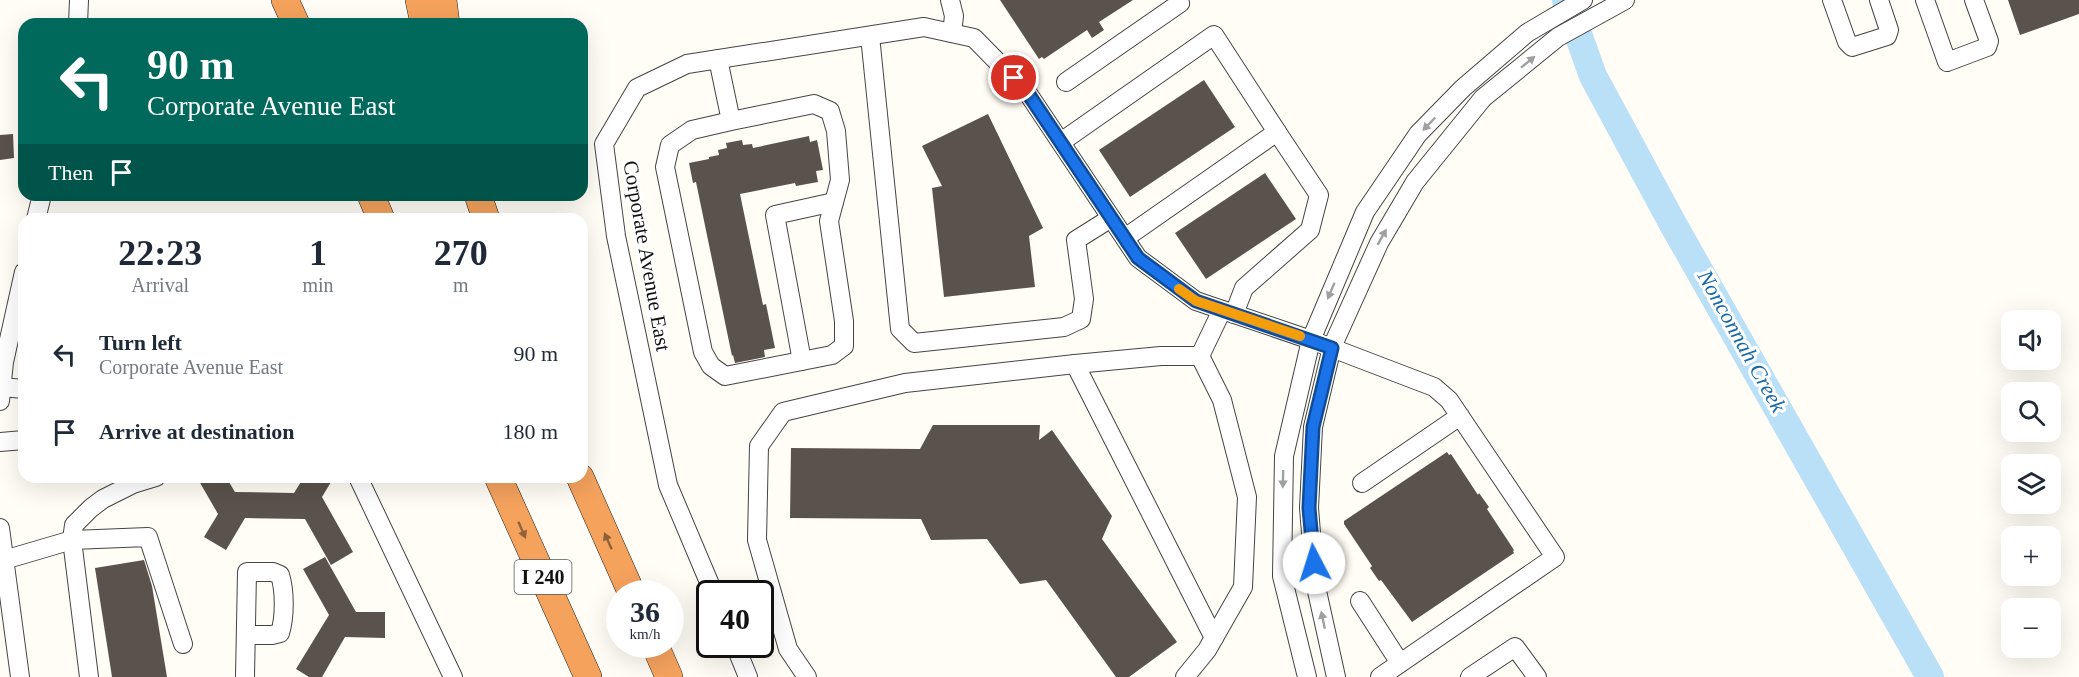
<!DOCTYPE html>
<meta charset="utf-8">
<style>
:root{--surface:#fff;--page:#f6f6f7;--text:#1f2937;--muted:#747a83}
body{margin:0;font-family:"Times New Roman",serif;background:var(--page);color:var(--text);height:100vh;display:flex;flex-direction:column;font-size:22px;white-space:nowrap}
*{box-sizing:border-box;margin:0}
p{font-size:20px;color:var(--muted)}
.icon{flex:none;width:33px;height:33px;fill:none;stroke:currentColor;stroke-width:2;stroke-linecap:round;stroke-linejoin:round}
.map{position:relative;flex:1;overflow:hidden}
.panel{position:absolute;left:18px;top:213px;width:570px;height:270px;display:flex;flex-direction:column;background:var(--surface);border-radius:18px;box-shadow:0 6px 24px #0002}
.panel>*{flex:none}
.top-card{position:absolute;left:18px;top:18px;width:570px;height:183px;border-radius:18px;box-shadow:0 6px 24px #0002;background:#00695c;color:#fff;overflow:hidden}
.controls{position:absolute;left:2001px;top:310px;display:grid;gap:12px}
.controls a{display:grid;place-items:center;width:60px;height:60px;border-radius:12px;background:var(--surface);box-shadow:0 6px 24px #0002;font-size:30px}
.speed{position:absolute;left:606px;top:580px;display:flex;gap:12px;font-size:30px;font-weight:700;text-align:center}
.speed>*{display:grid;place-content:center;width:78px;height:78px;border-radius:50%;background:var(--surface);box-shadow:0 6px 24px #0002;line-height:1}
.speed small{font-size:15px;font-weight:400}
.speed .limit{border:3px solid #111;border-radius:9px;background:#fff;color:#111}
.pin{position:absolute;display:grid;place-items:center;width:51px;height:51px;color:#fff;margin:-26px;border:3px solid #fff;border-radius:50%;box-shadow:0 2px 6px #0007}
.me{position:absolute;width:66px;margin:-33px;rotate:355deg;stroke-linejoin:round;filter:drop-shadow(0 0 4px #0008)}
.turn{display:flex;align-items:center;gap:21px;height:126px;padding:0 30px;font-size:27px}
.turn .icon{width:78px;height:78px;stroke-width:2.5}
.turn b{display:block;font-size:42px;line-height:51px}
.then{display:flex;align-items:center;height:57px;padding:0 30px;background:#0003;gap:12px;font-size:22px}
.eta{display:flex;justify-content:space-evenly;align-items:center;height:102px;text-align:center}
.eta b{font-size:36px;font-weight:700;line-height:42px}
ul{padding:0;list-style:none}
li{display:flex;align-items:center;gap:18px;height:78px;padding:0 30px}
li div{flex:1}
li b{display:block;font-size:22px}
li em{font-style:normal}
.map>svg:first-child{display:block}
</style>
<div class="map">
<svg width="2079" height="677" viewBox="0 0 2079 677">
<rect width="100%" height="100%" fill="#fffdf5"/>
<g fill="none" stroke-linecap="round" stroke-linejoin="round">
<polyline stroke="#b9e0f7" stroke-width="28" points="1566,0 1593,76 1674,226 1930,677"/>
</g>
<g fill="#5a524d">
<polygon points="1000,0 1133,0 1099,22 1104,30 1092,38 1087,30 1044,59 1042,57 1039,59"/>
<polygon points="2008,0 2079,0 2079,14 2020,35"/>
<polygon points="1204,80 1235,127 1130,197 1099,150"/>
<polygon points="988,114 1043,228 1029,236 1035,287 944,297 932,188 942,186 922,146"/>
<polygon points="13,134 14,158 0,160 0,135"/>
<polygon points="809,136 810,142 817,140 823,170 816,171 818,182 796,186 795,183 740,194 763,305 766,304 775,348 764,350 765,357 735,363 733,355 732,356 696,182 693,183 689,163 709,159 709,157 719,155 718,150 727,148 726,143 742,140 743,145 752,144 753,148"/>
<polygon points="1265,173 1296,219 1206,279 1175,233"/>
<polygon points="933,425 1040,425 1039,440 1052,430 1112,516 1102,539 1177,642 1129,677 1116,677 1046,580 1020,584 987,539 931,540 921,519 790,518 791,448 920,449"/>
<polygon points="1447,452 1449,455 1451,454 1478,495 1479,493 1489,507 1487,509 1514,550 1513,551 1514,553 1412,622 1381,580 1379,581 1370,568 1372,566 1344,524 1344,521"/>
<polygon points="207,477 226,477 235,492 294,493 304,477 334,477 322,497 353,552 331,565 305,519 245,518 226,550 204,537 218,514 199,481"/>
<polygon points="325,557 356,612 385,612 385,638 345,637 322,677 309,677 296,669 329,615 303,569"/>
<polygon points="144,560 152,586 167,677 112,677 95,568"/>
</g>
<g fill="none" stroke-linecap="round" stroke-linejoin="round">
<g stroke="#444" stroke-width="20">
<g id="minor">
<polyline points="950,0 954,16 952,33"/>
<polyline points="1832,0 1847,42 1852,47 1887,36 1889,30 1879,0"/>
<polyline points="1925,0 1947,62 1987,47 1989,41 1974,0"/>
<polyline points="78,24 79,0"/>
<polyline points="870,36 900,329 914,343 1064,327 1081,319 1084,299 1076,240 1111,218"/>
<polyline points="718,59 731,121 692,130 670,145 665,167 703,352 711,366 725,376 832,355 844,346 844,321 829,221 840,180 836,131 830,111 814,104 731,121"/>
<polyline points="1066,82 1180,3 1179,0"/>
<polyline points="1061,142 1214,35 1277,132"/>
<polyline points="36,219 42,195"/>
<polyline points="1125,238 1277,132 1319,195 1310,230 1244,288 1234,314"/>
<polyline points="1200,356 1222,310"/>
<polyline points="802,361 775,215 834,202"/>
<polyline points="1075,364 1214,638"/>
<polyline points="1,387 24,389"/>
<polyline points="0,401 4,362 24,272"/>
<polyline points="0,442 24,440"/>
<polyline points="358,477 453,677"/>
<polyline points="1362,483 1460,416"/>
<polyline points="0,528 20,677"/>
<polyline points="4,560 72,540 148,537 183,644"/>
<polyline points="714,594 668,485 616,236 604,144 637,88 687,64 924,27 974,38 1027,92 1138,258 1196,301 1311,340 1434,387 1449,400 1555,557 1380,677"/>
<polyline points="1360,601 1400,663"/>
<polyline points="735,645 748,677"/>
<polyline points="89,677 72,540 74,525 91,508 103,499 133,484 156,477"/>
<path d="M 245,677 L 247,572 L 273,572 L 280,575 C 285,591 285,617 280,633 L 272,635 L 247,635"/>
<polyline points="807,677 788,649 757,540 759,446 783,412 905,383 1075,364 1161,356 1200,356"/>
<polyline points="1185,677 1207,650 1243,587 1247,497 1222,400 1200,356"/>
<polyline points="1307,677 1282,576 1284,456 1311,340 1365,212 1418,134 1463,88 1527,33 1583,0"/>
<polyline points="1336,677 1315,582 1309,508 1313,427 1332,347 1379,243 1415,182 1483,98 1558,37 1625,0"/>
<polyline points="1470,677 1515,647 1537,677"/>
</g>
</g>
<g stroke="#222" stroke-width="28">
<g id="highway">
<polyline points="285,0 296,24"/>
<polyline points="419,0 424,24"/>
<polyline points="443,0 446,24"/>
<polyline points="371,195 381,219"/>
<polyline points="478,195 486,219"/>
<polyline points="498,477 588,677"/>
<polyline points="580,477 632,594"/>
<polyline points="655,645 669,677"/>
</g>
</g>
<use href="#minor" stroke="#fff" stroke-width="18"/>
<use href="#highway" stroke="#f5a25d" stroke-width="27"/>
</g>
<defs><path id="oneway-solid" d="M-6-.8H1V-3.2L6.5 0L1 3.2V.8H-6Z" transform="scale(1.5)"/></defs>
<g fill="#a0a0a0">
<use href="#oneway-solid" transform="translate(1528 62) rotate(-39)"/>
<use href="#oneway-solid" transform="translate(1429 124) rotate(134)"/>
<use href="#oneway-solid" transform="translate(1382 237) rotate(-61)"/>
<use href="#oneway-solid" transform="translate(1331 291) rotate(113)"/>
<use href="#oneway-solid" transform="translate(1283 479) rotate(91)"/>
<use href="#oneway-solid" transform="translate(1323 620) rotate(-102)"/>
</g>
<g fill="#8e613b">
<use href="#oneway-solid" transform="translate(522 530) rotate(66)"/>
<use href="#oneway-solid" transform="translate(608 541) rotate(-114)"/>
</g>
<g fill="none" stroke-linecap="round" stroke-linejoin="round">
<g stroke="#114b97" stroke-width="15">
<polyline id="route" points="1014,78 1027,92 1138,258 1196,301 1332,348 1313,427 1309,508 1314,563"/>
</g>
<use href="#route" stroke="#1a73e8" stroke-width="10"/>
<polyline stroke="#f59e0b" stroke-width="10" points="1179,289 1196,301 1300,336"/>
</g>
<g text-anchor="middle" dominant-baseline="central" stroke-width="6" stroke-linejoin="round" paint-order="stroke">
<rect fill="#fff" stroke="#585858" stroke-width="1.5" x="514.5" y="560" width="57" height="34" rx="4.5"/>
<g font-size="20" font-weight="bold" fill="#111">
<text x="543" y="577">I 240</text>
</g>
<g font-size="21" fill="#111" stroke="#fff">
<text transform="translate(647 256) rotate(80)">Corporate Avenue East</text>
</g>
<g font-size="22" font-style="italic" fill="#1768a6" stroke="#fff">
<text transform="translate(1742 341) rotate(61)">Nonconnah Creek</text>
</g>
</g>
</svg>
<div class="controls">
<a><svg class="icon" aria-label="sound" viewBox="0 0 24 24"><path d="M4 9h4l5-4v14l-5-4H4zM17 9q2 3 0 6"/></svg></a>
<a><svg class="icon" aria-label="search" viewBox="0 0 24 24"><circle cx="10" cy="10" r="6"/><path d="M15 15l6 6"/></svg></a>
<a><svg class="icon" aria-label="layers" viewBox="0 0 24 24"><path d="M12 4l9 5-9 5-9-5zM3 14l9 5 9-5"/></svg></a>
<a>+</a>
<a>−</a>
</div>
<div class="speed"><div>36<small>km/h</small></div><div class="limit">40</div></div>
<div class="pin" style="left:1014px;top:78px;background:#d93025"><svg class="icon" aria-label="arrive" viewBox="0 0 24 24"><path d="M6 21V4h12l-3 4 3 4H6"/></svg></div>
<svg class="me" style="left:1314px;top:563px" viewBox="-20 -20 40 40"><circle r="19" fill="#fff"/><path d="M0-13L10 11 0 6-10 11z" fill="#1a73e8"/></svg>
<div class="top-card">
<div class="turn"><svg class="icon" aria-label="left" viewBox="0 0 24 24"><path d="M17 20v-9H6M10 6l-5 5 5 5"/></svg><div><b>90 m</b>Corporate Avenue East</div></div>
<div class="then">Then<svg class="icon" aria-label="arrive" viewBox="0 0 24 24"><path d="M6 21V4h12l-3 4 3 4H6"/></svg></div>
</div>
<section class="panel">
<div class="eta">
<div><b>22:23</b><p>Arrival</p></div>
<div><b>1</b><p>min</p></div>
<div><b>270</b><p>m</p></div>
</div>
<ul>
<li><svg class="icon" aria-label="left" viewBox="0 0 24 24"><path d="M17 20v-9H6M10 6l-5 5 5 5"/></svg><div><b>Turn left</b><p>Corporate Avenue East</p></div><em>90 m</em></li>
<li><svg class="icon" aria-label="arrive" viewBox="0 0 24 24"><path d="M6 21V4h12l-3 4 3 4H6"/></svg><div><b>Arrive at destination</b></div><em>180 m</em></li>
</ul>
</section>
</div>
